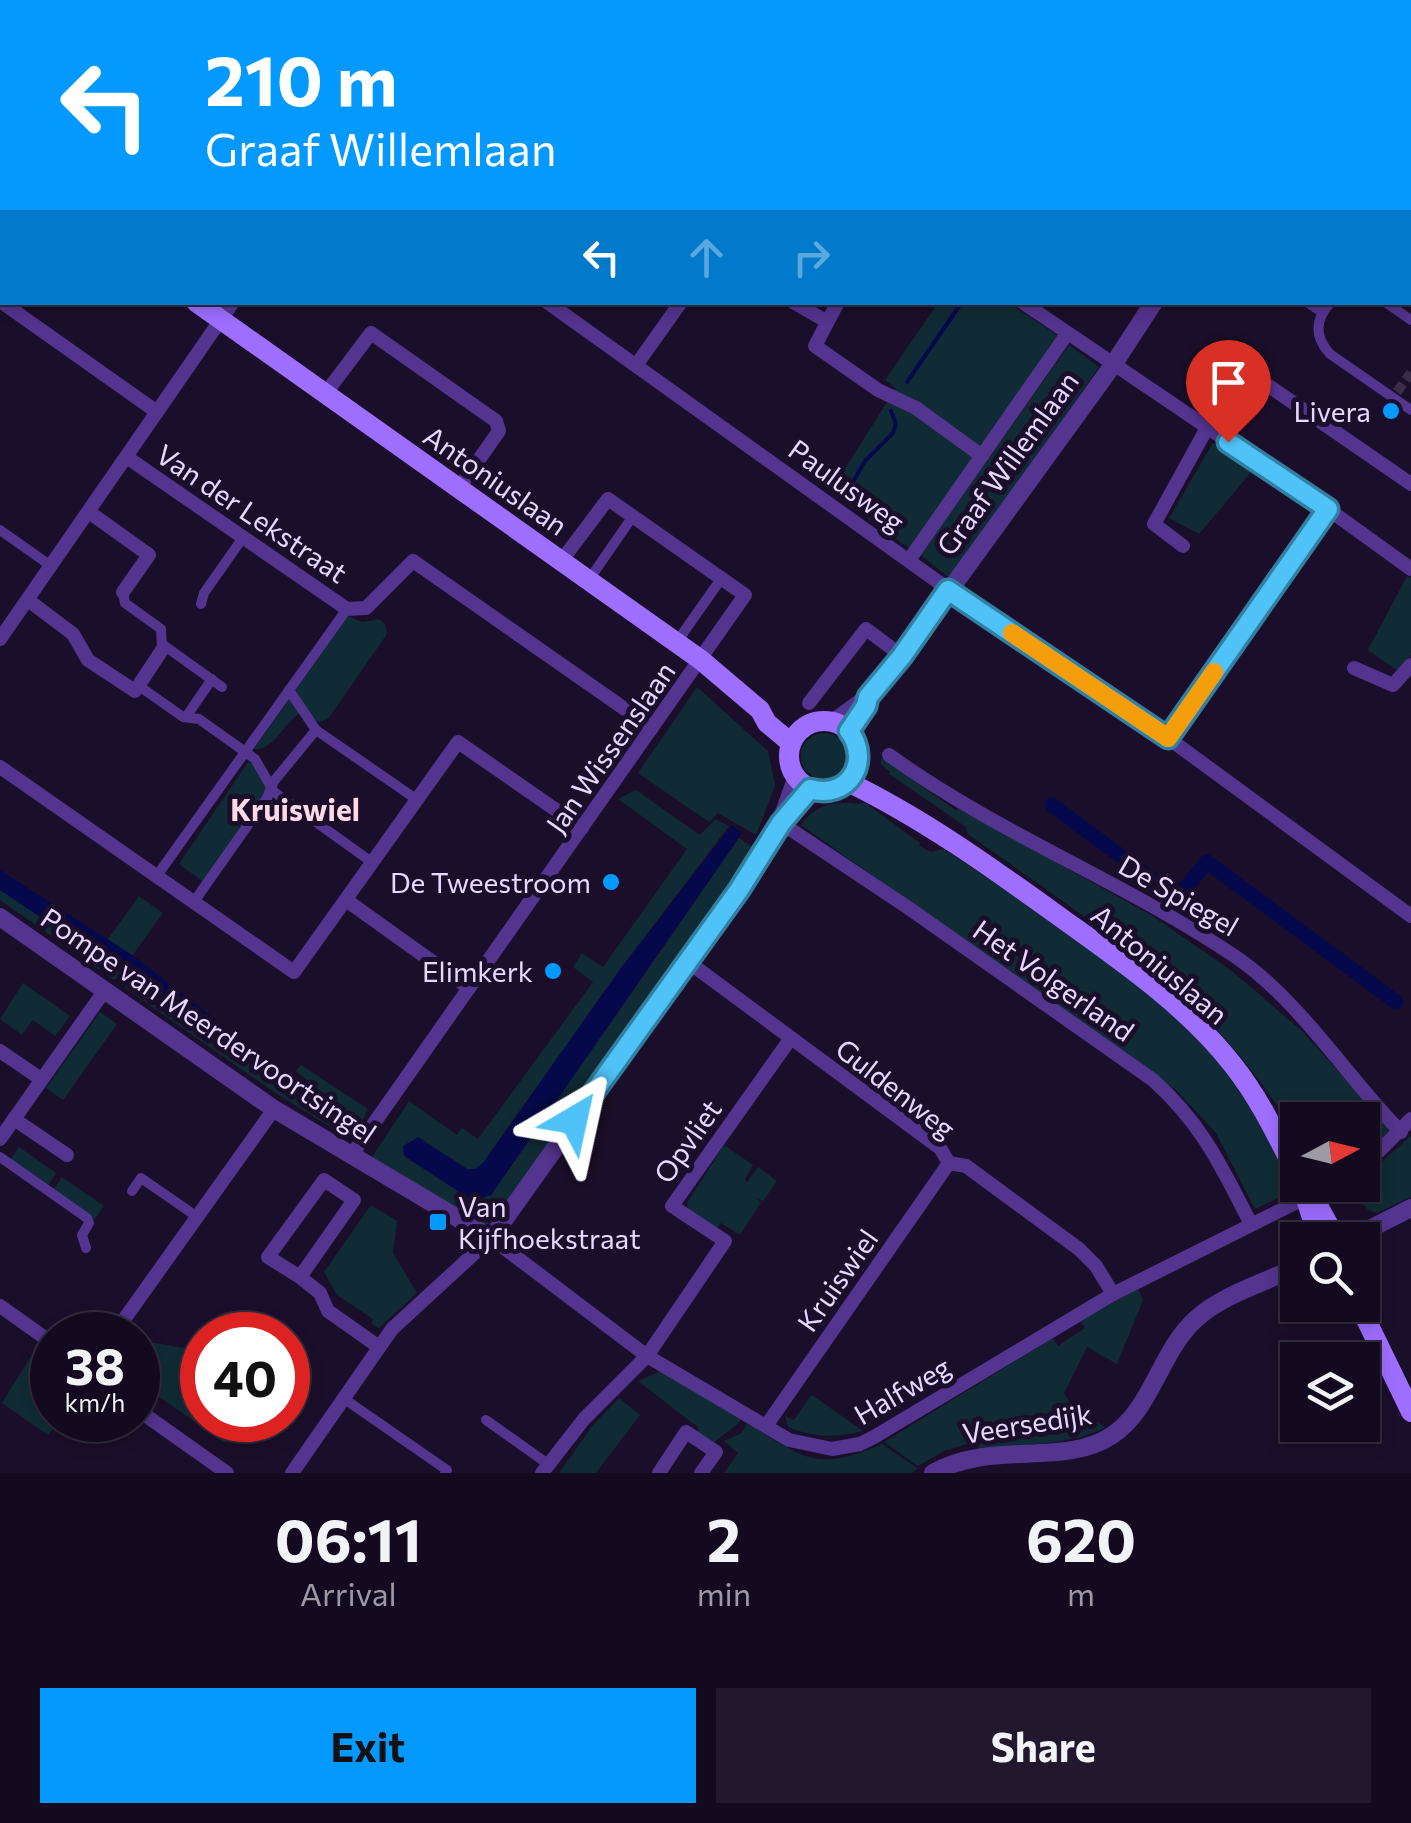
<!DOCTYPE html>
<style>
:root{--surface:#140a20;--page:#21182d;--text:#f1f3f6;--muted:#9d9aa5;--line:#332b3e;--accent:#0399ff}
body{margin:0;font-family:Commissioner,sans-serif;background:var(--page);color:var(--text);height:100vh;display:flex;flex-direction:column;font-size:38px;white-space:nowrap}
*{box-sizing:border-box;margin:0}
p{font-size:32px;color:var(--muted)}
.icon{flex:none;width:55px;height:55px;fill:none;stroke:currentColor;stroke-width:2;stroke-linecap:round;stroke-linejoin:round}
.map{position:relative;height:1473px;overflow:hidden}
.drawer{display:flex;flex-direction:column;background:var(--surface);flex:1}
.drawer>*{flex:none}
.banner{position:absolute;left:0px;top:0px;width:1412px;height:305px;box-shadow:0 5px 15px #0003,0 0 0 2px var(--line);background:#0399ff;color:#fff;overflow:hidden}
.needle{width:65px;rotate:83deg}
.fabs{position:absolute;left:1280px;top:1102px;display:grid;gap:20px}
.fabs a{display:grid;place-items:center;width:100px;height:100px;border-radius:0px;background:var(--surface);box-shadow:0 5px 15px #0003,0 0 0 2px var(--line);font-size:50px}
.speed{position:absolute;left:30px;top:1312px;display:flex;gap:20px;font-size:50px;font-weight:700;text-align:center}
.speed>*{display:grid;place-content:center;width:130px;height:130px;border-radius:50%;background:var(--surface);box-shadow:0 5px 15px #0003,0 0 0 2px var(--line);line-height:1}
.speed small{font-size:25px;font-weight:400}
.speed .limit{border:15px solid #d22;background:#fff;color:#111}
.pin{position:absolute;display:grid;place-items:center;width:85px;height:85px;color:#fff;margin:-102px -42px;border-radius:50% 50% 50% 0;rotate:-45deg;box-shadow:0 0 10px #0007}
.pin .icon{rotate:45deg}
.me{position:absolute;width:110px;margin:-55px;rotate:36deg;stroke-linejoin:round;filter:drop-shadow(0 0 8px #0008)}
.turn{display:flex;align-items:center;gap:35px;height:210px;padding:0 40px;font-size:45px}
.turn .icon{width:130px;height:130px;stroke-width:2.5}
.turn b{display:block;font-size:70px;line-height:85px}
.lanes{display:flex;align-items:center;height:95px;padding:0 40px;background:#0003;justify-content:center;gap:50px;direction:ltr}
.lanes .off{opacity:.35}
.eta{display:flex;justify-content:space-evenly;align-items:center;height:170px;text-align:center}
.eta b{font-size:60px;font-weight:700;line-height:70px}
.action{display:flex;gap:20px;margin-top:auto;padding:20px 40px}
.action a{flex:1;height:115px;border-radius:0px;background:var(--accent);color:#111;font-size:40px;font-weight:700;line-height:115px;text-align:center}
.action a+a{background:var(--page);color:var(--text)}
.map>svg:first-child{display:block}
</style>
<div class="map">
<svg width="1411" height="1473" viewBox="0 0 1411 1473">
<rect width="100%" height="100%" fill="#1b0e2a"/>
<g fill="#102b35">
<polygon points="938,303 1009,303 1061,338 910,549 830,492 896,388 885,380"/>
<polygon points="1069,345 1099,367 950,578 920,555"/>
<polygon points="1213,443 1253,470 1199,534 1169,518"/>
<polygon points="1407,576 1411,578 1411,655 1398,671 1368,650"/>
<path d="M 348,616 L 362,622 L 379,619 L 385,624 L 387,634 L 328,719 L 319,722 L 303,711 C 283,722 275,751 254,749 Z"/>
<polygon points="697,687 768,751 775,786 756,835 718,813 709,822 638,773"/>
<circle cx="824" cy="756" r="23"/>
<path d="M 881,758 L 957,811 L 957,808 L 1151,915 L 1232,971 L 1303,1032 L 1388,1127 L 1389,1131 L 1363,1155 L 1362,1120 L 1298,1120 L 1297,1139 C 1223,1003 1090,922 968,834 L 966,827 L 889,774 L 890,772 L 881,764 Z"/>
<polygon points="248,762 260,767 270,800 209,886 179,864"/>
<polygon points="636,790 700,835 716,819 729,826 621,968 483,1163 475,1169 467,1169 418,1137 491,1195 739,838 758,851 514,1196 483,1229 370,1160 409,1101 457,1135 462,1128 478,1139 593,982 573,967 582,953 603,967 687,849 618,799"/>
<path d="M 864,802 L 920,843 L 919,846 L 931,852 L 943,849 C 1032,907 1140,973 1211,1053 C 1246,1094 1272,1142 1293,1191 L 1255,1209 L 1216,1133 L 1176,1090 L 801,825 C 812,809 827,802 847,803 C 853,803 859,805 864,802 Z"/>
<polygon points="0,888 124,973 114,980 0,900"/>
<polygon points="139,896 163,913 132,956 108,939"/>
<polygon points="129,977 327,1116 335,1111 335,1103 296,1071 301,1065 368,1109 360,1126 343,1135 274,1092 125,988"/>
<polygon points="23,983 70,1016 55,1036 33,1020 22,1035 0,1019"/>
<polygon points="100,1012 117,1024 63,1100 46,1088"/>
<polygon points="1411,1136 1411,1197 1377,1213 1368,1210 1362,1203 1337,1195 1352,1185 1362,1185 1363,1178"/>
<polygon points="724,1145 753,1165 745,1179 747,1182 758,1167 777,1181 763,1201 755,1197 761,1203 740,1235 721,1223 716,1229 688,1209 687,1203"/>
<polygon points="19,1147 56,1173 48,1186 10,1160"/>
<polygon points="62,1177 104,1206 94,1220 52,1192"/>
<polygon points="371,1205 397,1221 393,1253 417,1293 379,1328 372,1324 373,1319 337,1295 324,1272"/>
<path d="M 1138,1288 L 1143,1300 L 1117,1364 L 1087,1347 L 1064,1393 L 1071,1405 L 1105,1427 L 1103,1429 C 1064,1446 1021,1444 979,1449 L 977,1441 L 944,1451 L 918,1466 L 884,1442 L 1053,1338 L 1058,1346 L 1085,1328 L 1081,1321 Z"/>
<polygon points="138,1340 202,1351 202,1420 230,1420 225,1443 138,1382"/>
<polygon points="43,1349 52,1356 52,1420 59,1420 48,1435 2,1403 31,1356 40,1355"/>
<path d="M 661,1371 L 741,1420 C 732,1431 721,1434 712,1445 L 696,1434 L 699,1428 L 638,1381 Z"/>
<path d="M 811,1395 L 812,1395 L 863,1431 C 835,1438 815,1438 788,1427 L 785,1416 L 794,1420 Z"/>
<polygon points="619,1398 640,1415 596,1473 559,1473 593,1425"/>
<path d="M 747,1423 C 803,1458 817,1473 882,1444 L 917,1468 L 912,1473 L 724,1473 L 738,1453 L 724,1441 L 742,1433 Z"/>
</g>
<g fill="#05094c">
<polygon points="732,825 742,833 491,1195 473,1201 404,1156 403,1146 418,1137 467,1169 475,1169 483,1163 621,968"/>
<polygon points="0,870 135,957 333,1111 327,1115 303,1102 129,977 0,890"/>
</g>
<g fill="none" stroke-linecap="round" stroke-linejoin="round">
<g stroke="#05094c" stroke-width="4">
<polyline points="821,0 825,2"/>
<polyline points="907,382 962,302"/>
<polyline points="846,494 865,461 893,433 896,424 891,411"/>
</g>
<polyline stroke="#05094c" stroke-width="15" points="1052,805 1177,898 1207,862 1396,1002"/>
<polyline stroke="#3a2c4a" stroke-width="10" stroke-dasharray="10 5" stroke-linecap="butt" points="1397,392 1411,373"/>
<g stroke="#53348e" stroke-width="10">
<polyline points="1307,302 1322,312"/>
<path d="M 1331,302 C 1315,319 1314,336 1330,354 L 1411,410"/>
<polyline points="1385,302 1411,320"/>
<polyline points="0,530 51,566"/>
<polyline points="595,571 633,516"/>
<polyline points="123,592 125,603 161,629 162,650"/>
<polyline points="201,604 204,593 244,536"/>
<polyline points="683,633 721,579"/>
<polyline points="162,644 222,687"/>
<polyline points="139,686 183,717 199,719 255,759 274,792 373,863"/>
<polyline points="186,717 212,679"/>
<polyline points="316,730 416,799"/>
<polyline points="156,877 347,609"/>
<polyline points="193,903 267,798 274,781 316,730 289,690"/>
<polyline points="0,1157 87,1218 89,1223 82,1235 86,1248"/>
<polyline points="132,1191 141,1178 196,1216"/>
<polyline points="343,1398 447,1470 445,1473"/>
<polyline points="486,1420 548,1464"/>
</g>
<g stroke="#53348e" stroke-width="14">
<polyline points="112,0 116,2"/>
<polyline points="373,0 376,2"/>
<polyline points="588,0 592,2"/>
<polyline points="963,0 965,2"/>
<polyline points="163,2 164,0"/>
<polyline points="450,2 452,0"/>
<polyline points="1031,2 1033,0"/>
<polyline points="1190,2 1192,0"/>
<polyline points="1410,11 1411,10"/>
<polyline points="1410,54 1411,55"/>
<polyline points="0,150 2,146"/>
<polyline points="1410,249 1411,249"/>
<polyline points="0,301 157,412"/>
<polyline points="547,302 948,589 1168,738 1411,916"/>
<polyline points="793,302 826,321"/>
<polyline points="838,302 815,346 878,390 916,408 982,456"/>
<polyline points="1022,302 1328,509 1411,569"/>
<polyline points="637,364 681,302"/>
<polyline points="325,394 371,333 496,421 499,431 459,488"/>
<polyline points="128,458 347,609 366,608 413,561 652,728"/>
<polyline points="89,512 149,555 123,592"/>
<polyline points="1183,546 1154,524 1207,428 1247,371 1411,484"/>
<polyline points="909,560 1067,334"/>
<polyline points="28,600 73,634 88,660 135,691 162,650"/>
<polyline points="0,639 233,302"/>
<polyline points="1354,668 1393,685 1411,665"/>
<polyline points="809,703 866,629 902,656"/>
<polyline points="1168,738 1328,509"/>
<path d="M 889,755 C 997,833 1122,881 1233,955 C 1300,1000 1345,1075 1401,1132"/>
<polyline points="0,767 294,972 458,742 582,828"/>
<path d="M 781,823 L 910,909 L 1153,1080 C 1203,1125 1221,1166 1251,1224"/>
<polyline points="346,900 469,988"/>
<polyline points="687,961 940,1148 949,1163 966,1166 1079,1249 1096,1266 1113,1294"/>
<polyline points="0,1051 41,1079"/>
<polyline points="14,1119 67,1155"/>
<polyline points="0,1139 105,990"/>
<polyline points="351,1156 745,595 608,499 562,560"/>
<polyline points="1362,1168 1411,1119"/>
<polyline points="1329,1186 1332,1185"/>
<polyline points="300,1277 354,1200 324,1180 268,1257 300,1277 320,1293 328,1311 379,1347"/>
<polyline points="0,1306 52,1343"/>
<polyline points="113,1335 274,1109"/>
<polyline points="138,1410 227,1473"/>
<polyline points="766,1426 949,1163"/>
<polyline points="292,1473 392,1329 491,1238 647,1356 789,1440 832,1449 860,1444 874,1437 1113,1294 1297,1202"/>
<polyline points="542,1473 584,1419 647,1356 725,1241 672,1206 791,1038"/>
<polyline points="659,1473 686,1432 716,1452 701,1473"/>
</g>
<g stroke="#53348e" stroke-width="18">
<polyline points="834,722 868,697 902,656 1113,365 1154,302"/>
<polyline points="849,731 866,706 868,697"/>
<polyline points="782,818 796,779"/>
<polyline points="0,917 274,1109 491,1238 739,890 781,823 810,789"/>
<polyline points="1348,1240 1411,1208"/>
<path d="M 933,1473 C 990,1440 1064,1467 1111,1436 C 1152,1410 1160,1351 1196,1319 C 1223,1294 1265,1283 1298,1266"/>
</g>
<g stroke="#9e6eff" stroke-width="20">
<polyline points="1049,0 1052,2"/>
<polyline points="1361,2 1363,0"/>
<polyline points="0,164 2,165"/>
<polyline points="196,302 701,660 760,710 767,723 791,743"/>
<circle cx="824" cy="756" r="35"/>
<path d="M 848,782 C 924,819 992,868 1060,917 C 1121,961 1186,1005 1233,1065 C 1260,1099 1278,1138 1298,1177"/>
<polyline points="1302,1185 1316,1202 1337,1240"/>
<polyline points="1306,1199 1319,1240"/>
<polyline points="1359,1305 1411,1412"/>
</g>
</g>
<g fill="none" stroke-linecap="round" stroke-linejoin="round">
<g stroke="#337fa1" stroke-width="25">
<path id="route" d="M 574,1120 L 739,890 L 781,823 L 810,789 C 848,800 872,762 849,731 L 866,706 L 868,697 L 902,656 L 948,590 L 1168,738 L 1328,509 L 1228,442"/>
</g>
<use href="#route" stroke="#4fc3f7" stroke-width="18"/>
<polyline stroke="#f59e0b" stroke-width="18" points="1012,633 1168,738 1214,672"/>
</g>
<g fill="#0399ff" stroke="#1b0e2a" stroke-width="4">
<circle cx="1391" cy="411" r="10"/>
<circle cx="611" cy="882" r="10"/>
<circle cx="553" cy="971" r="10"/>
<rect x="428" y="1212" width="20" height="20" rx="5"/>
</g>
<g text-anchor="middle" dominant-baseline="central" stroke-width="10" stroke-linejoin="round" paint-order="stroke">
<g font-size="28" fill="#e8d7ff" stroke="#1b0e2a" text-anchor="end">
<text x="1371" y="411">Livera</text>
<text x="591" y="882">De Tweestroom</text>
<text x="533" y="971">Elimkerk</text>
<text x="458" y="1206" text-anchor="start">Van<tspan x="458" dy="32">Kijfhoekstraat</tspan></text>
</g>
<g font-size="28" fill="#e8d7ff" stroke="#1b0e2a">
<text transform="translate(1007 463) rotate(-54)">Graaf Willemlaan</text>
<text transform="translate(496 480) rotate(35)">Antoniuslaan</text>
<text transform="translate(847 485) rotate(36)">Paulusweg</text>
<text transform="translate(252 513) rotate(34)">Van der Lekstraat</text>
<text transform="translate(610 747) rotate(-55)">Jan Wissenslaan</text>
<text transform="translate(1179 895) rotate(30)">De Spiegel</text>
<text transform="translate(1160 964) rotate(40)">Antoniuslaan</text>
<text transform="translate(1054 980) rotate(35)">Het Volgerland</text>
<text transform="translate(209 1025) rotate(34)">Pompe van Meerdervoortsingel</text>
<text transform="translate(896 1088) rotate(38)">Guldenweg</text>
<text transform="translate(687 1141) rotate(-55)">Opvliet</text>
<text transform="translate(837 1280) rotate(-55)">Kruiswiel</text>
<text transform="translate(902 1390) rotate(-30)">Halfweg</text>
<text transform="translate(1027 1423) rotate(-9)">Veersedijk</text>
</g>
<g font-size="30" font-weight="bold" fill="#ffd9e5" stroke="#1b0e2a">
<text x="295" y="808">Kruiswiel</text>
</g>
</g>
</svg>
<div class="fabs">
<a><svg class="needle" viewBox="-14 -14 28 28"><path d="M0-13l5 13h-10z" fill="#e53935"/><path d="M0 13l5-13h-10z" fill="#9d9aa5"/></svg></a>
<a><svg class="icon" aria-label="search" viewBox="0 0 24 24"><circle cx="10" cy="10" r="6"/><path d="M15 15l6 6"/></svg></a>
<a><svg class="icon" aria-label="layers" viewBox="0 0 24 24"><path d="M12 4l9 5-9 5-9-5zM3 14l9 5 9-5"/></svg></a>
</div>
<div class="speed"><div>38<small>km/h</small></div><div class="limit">40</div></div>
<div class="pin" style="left:1228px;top:442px;background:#d93025"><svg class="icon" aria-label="arrive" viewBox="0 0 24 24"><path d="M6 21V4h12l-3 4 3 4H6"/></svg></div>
<svg class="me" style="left:574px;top:1120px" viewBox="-20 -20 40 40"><path d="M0-17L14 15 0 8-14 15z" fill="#4fc3f7" stroke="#fff" stroke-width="4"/></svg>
<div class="banner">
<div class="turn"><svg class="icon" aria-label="left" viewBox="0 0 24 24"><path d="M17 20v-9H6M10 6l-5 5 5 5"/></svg><div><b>210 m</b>Graaf Willemlaan</div></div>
<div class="lanes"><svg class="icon" aria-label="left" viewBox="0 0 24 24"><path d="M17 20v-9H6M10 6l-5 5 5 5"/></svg><svg class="icon off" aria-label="ahead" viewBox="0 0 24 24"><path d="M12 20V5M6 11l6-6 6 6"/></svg><svg class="icon off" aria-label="right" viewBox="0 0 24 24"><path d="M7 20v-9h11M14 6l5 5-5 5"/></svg></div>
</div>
</div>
<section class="drawer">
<div class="eta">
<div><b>06:11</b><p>Arrival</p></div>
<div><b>2</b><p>min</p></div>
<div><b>620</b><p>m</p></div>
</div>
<div class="action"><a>Exit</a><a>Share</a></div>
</section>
